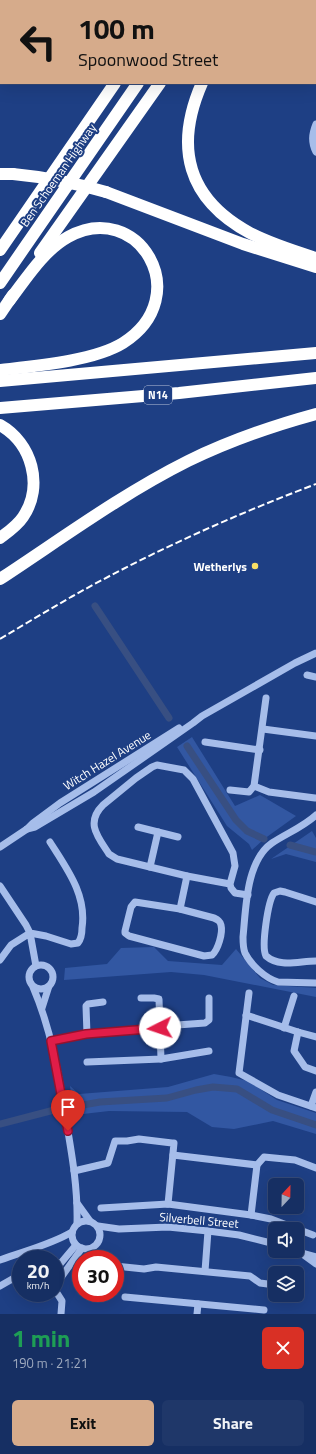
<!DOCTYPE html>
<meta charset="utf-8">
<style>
:root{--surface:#162f63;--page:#1f3769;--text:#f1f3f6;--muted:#9ea9be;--line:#354a78;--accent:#d6ab8b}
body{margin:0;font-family:"Titillium Web",sans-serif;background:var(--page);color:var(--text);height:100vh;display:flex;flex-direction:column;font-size:15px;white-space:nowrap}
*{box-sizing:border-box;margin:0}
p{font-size:13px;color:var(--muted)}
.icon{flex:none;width:22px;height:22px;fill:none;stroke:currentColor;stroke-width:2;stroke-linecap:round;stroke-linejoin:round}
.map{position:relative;height:1314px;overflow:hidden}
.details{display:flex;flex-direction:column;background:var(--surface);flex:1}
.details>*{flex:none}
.top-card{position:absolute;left:0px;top:0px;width:316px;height:84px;box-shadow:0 4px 16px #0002,0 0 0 1px var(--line);background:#d6ab8b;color:#111;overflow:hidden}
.needle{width:26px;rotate:22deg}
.controls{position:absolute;left:268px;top:1178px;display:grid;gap:8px}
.controls a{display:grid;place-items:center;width:36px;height:36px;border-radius:6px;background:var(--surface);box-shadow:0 4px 16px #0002,0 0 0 1px var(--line);font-size:20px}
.speed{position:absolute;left:12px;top:1250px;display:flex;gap:8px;font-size:20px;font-weight:700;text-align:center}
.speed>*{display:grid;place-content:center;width:52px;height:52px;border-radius:50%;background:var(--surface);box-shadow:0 4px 16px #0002,0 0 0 1px var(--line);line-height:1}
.speed small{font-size:10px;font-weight:400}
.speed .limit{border:6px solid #d22;background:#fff;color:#111}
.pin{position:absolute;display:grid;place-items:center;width:34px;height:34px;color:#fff;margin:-41px -17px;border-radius:50% 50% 50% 0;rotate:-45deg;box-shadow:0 0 4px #0007}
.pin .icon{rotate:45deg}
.me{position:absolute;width:44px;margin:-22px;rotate:266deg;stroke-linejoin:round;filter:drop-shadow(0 0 3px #0008)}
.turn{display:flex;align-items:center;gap:14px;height:84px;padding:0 12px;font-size:18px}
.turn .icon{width:52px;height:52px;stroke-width:2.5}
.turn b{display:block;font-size:28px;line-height:34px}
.round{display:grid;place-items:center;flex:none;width:42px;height:42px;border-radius:6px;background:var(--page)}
.overview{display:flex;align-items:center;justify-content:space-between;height:68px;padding:0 12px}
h1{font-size:24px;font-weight:700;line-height:30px;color:#1e9e55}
.action{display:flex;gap:8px;margin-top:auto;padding:8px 12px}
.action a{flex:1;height:46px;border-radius:6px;background:var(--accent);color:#111;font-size:16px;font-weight:700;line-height:46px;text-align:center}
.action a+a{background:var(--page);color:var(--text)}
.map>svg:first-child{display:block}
</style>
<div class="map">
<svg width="316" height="1314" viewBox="0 0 316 1314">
<rect width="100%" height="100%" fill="#1e3f84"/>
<g fill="#3257a2">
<polygon points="192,737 235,806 260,795 296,816 264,839 252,850 249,844 227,826 177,747"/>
<polygon points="312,831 316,838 316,862 286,854 271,859"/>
<polygon points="154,947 168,961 222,965 236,949 260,978 273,985 316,988 316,997 204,975 171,972 64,980 65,968 107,964 121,948"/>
<polygon points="214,1074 231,1077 248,1081 277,1100 316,1113 316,1134 273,1121 234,1129 212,1127 187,1112 109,1111 83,1114 75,1121 70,1086 79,1094 168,1087"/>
</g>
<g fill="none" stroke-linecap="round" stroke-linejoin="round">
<g stroke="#384f82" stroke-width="7">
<polyline points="95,606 169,718"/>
<polyline points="187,746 236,820 247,831 264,839"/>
<polyline points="290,845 316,852"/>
<polyline points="77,1106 100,1102 167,1098 196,1090 213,1087 237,1089 272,1110 316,1125"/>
<polyline points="0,1124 58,1109"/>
</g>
<g stroke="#a6bdea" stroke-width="7">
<path d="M 316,124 C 312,134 311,142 316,152"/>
<polyline points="307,675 316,677"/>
<polyline points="263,729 316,736"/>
<polyline points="205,742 260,750"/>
<polyline points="254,786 269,792 315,798"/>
<polyline points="230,790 249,792 254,786 266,698"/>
<path d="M 316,815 C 303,827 287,833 272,843 C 246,861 246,908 243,937 C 243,943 243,948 245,953 C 251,965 265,978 278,982 L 316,983"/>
<polyline points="138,827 178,837"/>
<polyline points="27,829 35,827 94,792 193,723 202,716 295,663 316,653"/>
<polyline points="0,847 27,829 33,823 60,803 179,728"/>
<polyline points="150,867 158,832"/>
<path d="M 230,884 L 187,876 L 117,859 L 109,854 C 98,837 85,823 103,805 L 136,778 L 152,767 L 157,765 L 184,770 L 193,779 L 233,853 L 235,866 L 230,884 L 231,888 L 235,893 L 248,895"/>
<path d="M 0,886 L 26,925 L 30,933 L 46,936 L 71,944 L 78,943 C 81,939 82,934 82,928 C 87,895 67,869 50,842"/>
<path d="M 135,902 L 180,909 L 214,918 C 218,920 220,921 221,925 C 223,933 218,950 212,955 L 204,956 L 129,936 L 125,933 L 125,931 L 131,907 Z"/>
<path d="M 316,902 L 285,892 L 280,891 L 274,893 C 268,901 261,947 266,956 C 280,968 299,961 316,961"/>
<polyline points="180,909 187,876"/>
<polyline points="0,960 11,945 30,933 36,966"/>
<circle cx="41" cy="977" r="12"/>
<path d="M 33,987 C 51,1029 59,1075 66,1120 C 72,1155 78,1189 77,1224"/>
<polyline points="249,993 239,1073 278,1095 316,1108"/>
<polyline points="42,1008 49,986"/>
<polyline points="246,1015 298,1032 316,1037"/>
<polyline points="284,1028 294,996"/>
<polyline points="298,1032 294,1051 305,1067 316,1071"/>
<polyline points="87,1034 86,1006 88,1004 103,1002"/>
<polyline points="51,1041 87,1034 160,1028 177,1025 205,1023 209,1020 209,998"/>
<polyline points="161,1059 209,1051"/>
<polyline points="87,1062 161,1059 159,999 154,998 141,998"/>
<polyline points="311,1106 316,1092"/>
<polyline points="173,1155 257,1165"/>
<polyline points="74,1171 108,1163 115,1141 127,1141 139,1139 172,1143 174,1143 168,1204"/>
<polyline points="77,1203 90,1221"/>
<polyline points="101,1208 168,1204 251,1215 271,1219 313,1235"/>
<polyline points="251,1215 257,1165 264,1157 295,1160 316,1168"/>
<circle cx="86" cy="1235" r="14"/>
<polyline points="98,1226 119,1229 168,1227 208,1231 239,1235 275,1244"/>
<polyline points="294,1251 316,1257"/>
<polyline points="305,1256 316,1264"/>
<path d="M 0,1260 C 24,1251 50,1245 72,1232"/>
<polyline points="115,1266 144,1269 156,1267 250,1276 260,1283 275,1285"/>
<polyline points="55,1270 76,1245"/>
<polyline points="205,1271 208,1231"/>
<polyline points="0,1286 21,1274"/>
<polyline points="55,1286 82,1248"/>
<polyline points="55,1290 62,1301 61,1314"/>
<polyline points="125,1297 264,1310"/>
<polyline points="197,1314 198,1304"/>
</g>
<g stroke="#fff" stroke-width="12">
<polyline points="104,1 105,0"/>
<polyline points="172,1 173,0"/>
<polyline points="196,1 196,0"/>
<polyline points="223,1 224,0"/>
<polyline points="249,1 250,0"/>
<polyline points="0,71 1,70"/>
<path d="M 202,83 C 174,147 187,199 250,233 C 271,244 294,251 316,258"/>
<polyline points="0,174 13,174"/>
<polyline points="106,192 243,244 316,267"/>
<polyline points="0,250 115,83"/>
<polyline points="40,253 160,83"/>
<polyline points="0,283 138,83"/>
<polyline points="0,314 13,295"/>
<path d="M 0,370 C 35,366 94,361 123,343 C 197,296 138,198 68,237 C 43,251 26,279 9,301"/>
<polyline points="0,381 316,353"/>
<polyline points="0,408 179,393 316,378"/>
<path d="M 0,425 C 32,443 44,486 23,517 C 17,526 8,532 0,538"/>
<path d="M 0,579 C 61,539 122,494 188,461 C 229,441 272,426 316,414"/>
</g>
<path stroke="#fff" stroke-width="2" stroke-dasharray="7 3" stroke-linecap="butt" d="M 0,639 C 23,625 47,611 71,597 C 149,553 232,516 316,484"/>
<path stroke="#fff" stroke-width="12" d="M 13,174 C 45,177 75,183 106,192"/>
</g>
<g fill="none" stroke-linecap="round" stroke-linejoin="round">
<g stroke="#92132f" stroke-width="10">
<polyline id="route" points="68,1131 51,1041 86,1034 160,1028"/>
</g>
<use href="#route" stroke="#e11d48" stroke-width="7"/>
</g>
<circle fill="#f8df65" stroke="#1e3f84" stroke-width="1.5" cx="255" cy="566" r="4"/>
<g text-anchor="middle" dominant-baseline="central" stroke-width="4" stroke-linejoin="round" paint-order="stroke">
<rect fill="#1e3f84" stroke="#bcc5da" stroke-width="1" x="144" y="386" width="28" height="18" rx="3"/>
<g font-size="11" font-weight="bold" fill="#fff">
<text x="158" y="395">N14</text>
</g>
<g font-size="12" fill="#fff" stroke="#1e3f84">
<text transform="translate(58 175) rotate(-55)">Ben Schoeman Highway</text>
<text transform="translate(107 760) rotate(-32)">Witch Hazel Avenue</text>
<text transform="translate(199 1220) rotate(5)">Silverbell Street</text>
</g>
<g font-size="12" font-weight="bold" fill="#fff" stroke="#1e3f84" text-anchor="end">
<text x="247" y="566">Wetherlys</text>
</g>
</g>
</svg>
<div class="controls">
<a><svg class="needle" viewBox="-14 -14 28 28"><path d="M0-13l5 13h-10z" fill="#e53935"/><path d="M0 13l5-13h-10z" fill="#9ea9be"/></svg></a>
<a><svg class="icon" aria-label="sound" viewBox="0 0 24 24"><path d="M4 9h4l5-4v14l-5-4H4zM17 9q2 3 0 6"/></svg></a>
<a><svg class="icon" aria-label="layers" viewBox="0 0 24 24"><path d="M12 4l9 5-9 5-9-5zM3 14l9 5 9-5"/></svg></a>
</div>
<div class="speed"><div>20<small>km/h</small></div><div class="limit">30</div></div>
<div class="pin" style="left:68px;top:1131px;background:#d93025"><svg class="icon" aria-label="arrive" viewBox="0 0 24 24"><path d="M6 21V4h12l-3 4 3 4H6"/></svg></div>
<svg class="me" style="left:160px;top:1028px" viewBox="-20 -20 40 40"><circle r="19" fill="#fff"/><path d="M0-13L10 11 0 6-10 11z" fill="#e11d48"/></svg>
<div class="top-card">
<div class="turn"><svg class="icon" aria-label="left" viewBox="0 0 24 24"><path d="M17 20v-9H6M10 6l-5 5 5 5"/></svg><div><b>100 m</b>Spoonwood Street</div></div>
</div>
</div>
<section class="details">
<div class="overview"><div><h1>1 min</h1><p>190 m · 21:21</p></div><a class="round" style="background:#d93025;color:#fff"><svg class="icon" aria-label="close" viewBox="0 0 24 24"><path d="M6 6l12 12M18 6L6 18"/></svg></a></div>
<div class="action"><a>Exit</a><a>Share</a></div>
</section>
